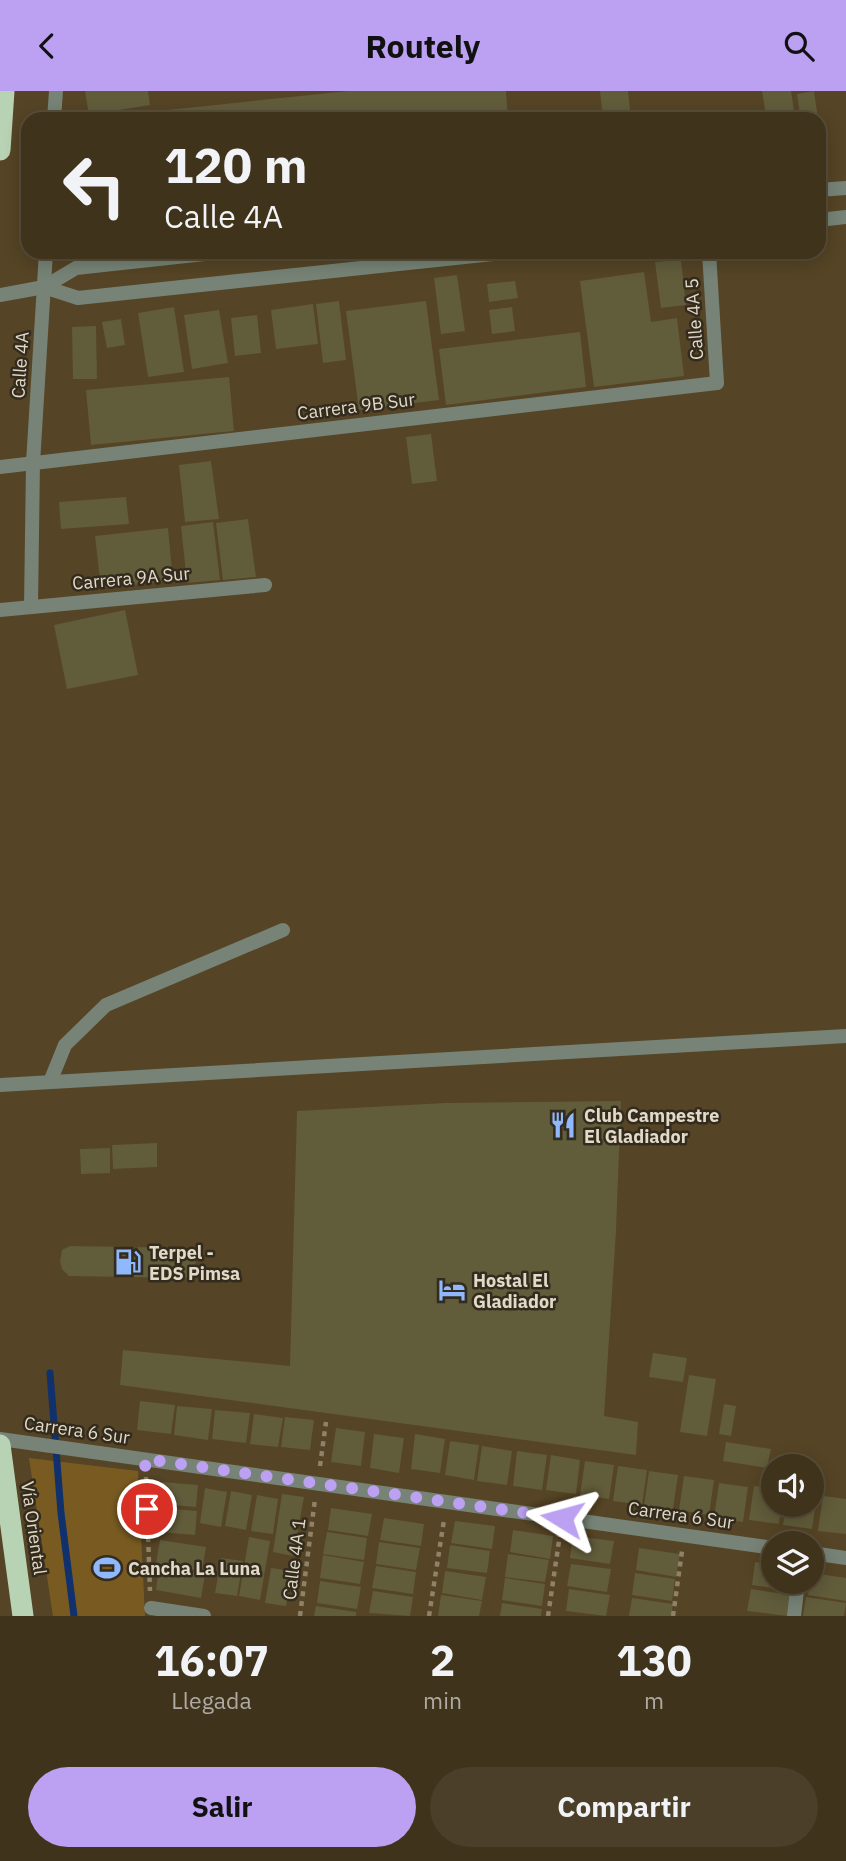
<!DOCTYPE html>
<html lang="es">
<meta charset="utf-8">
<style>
:root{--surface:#40331c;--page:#4b3f29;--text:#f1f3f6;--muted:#aeaaa3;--line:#594e3b;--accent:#bca0f2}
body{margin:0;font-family:"IBM Plex Sans",sans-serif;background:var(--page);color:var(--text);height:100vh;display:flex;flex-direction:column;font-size:26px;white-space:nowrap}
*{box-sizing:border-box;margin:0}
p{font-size:23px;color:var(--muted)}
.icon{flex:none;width:38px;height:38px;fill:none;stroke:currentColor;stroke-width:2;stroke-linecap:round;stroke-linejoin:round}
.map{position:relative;height:1525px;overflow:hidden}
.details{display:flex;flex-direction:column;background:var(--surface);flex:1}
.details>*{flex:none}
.hud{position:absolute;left:21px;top:21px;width:805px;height:147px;border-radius:21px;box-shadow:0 4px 18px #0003,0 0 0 2px var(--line);background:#40331c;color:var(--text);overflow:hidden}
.controls{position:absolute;left:761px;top:1363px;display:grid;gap:14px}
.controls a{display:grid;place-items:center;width:63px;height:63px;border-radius:50%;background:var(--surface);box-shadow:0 4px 18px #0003,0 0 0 2px var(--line);font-size:35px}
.pin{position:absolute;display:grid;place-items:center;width:60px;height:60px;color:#fff;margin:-30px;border:4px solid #fff;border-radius:50%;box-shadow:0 2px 7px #0007}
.me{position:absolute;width:77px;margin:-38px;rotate:278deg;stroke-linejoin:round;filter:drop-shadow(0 0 5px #0008)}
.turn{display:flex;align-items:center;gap:24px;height:147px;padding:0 28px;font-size:32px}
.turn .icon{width:91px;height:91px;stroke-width:2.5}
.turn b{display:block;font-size:49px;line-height:60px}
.eta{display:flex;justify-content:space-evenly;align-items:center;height:119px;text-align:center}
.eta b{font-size:42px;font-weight:700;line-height:49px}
.cta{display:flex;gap:14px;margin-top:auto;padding:14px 28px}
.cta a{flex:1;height:80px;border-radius:42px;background:var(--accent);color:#111;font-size:28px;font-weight:700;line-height:80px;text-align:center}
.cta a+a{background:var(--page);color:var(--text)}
header{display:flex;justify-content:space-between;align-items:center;height:91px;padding:0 28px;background:var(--accent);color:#111;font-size:32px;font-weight:700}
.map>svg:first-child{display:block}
</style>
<header><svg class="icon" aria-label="back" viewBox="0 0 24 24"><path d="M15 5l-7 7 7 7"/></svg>Routely<svg class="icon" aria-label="search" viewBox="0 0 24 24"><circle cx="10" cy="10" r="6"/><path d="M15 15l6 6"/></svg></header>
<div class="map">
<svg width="846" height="1525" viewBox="0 0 846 1525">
<rect width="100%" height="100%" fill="#554425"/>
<polygon fill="#795b22" points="29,1367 138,1380 145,1525 53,1525"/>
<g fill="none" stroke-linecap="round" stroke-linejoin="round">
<polyline stroke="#10316c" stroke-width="7" points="50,1282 61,1422 74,1525"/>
</g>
<g fill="#615c3a">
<polygon points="85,0 148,0 150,14 89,24"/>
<polygon points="348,0 506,0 508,28 100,28 100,26"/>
<polygon points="600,0 628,0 631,28 603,28"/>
<polygon points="762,0 791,0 794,20 766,24"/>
<polygon points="814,0 818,28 778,28 800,23 797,3"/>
<polygon points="681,169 686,214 661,217 655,171"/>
<polygon points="644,181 651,231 677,227 684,285 594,296 580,190"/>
<polygon points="457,184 465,240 441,243 434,187"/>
<polygon points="515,190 518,207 489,211 487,193"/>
<polygon points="339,210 346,269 323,272 316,213"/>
<polygon points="426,210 439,309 359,319 346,220"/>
<polygon points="313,213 318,253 276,258 271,219"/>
<polygon points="174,216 184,281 148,286 138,222"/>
<polygon points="512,216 515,240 492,243 489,219"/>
<polygon points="219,219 228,272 192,278 184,224"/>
<polygon points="257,224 261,262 235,265 231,227"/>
<polygon points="121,228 125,254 107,257 102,231"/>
<polygon points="96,235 97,288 73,288 72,236"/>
<polygon points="580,241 586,296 446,314 439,258"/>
<polygon points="229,286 234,340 91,354 86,299"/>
<polygon points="431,343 437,390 412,393 406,346"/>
<polygon points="211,370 219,428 185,431 179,374"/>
<polygon points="126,406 129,433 61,438 59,411"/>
<polygon points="248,428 256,486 223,489 216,432"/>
<polygon points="213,431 220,489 187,492 181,435"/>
<polygon points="168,437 173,490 101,497 95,445"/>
<polygon points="125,519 138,584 67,598 54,534"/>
<polygon points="621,1010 616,1140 604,1325 638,1331 636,1364 120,1294 123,1259 290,1275 297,1020 445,1012"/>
<polygon points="157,1052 157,1076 113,1078 112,1054"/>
<polygon points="110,1057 110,1082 81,1083 80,1058"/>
<polygon points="70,1155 186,1157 193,1164 196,1173 192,1181 186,1187 69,1185 62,1178 60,1170 62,1159"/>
<polygon points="653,1262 687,1267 683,1291 649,1286"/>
<polygon points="689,1284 716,1288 707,1345 680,1341"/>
<polygon points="140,1310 175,1314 171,1343 137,1339"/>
<polygon points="724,1313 736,1315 731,1345 719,1343"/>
<polygon points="177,1315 212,1318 208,1349 174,1344"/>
<polygon points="215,1319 250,1322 246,1352 212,1348"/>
<polygon points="254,1323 283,1327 278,1356 250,1353"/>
<polygon points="285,1326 314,1329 310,1359 281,1356"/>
<polygon points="336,1337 365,1341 361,1375 331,1371"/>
<polygon points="374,1343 404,1347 399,1382 370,1377"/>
<polygon points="415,1343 445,1348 440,1382 411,1378"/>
<polygon points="450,1350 479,1354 474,1389 445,1384"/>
<polygon points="726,1351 771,1358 767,1377 723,1370"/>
<polygon points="482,1355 512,1360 507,1394 477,1390"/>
<polygon points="517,1360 547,1364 542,1399 513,1395"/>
<polygon points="551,1364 580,1369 576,1403 546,1399"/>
<polygon points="585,1370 614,1374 609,1408 580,1404"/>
<polygon points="618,1375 647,1379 642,1414 613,1410"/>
<polygon points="649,1380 678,1384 673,1418 644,1415"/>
<polygon points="684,1385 714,1389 709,1424 679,1419"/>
<polygon points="162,1391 198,1394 196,1416 160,1413"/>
<polygon points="719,1392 748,1396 743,1431 714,1427"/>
<polygon points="754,1395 774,1397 774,1414 781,1414 779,1433 749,1429"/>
<polygon points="205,1397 227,1401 221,1436 200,1432"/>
<polygon points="231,1400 252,1404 246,1439 225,1435"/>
<polygon points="282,1403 304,1406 293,1465 273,1461"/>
<polygon points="812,1403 817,1404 812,1438 783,1434 786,1414 812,1414"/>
<polygon points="257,1404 278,1408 273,1443 251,1440"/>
<polygon points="823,1405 846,1408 846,1443 818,1440"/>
<polygon points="161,1417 197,1420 195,1444 159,1441"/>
<polygon points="331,1417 372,1423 368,1445 328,1439"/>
<polygon points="384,1427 424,1433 421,1455 380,1449"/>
<polygon points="455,1430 495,1435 492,1458 451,1452"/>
<polygon points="513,1439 553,1445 550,1468 510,1461"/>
<polygon points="327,1441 367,1447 364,1469 323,1463"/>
<polygon points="573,1445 614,1450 610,1473 570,1467"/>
<polygon points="249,1446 270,1450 260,1509 239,1505"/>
<polygon points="160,1449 206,1456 202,1480 156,1472"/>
<polygon points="379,1451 420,1457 416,1479 376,1473"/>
<polygon points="450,1454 490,1460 487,1482 447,1477"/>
<polygon points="639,1457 680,1463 676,1486 636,1479"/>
<polygon points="508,1463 549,1469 545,1491 505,1486"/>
<polygon points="323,1464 364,1471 360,1493 320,1487"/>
<polygon points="221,1467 243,1470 237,1505 215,1502"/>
<polygon points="755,1471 774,1474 774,1491 794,1491 792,1500 752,1494"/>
<polygon points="571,1473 611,1478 607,1501 567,1495"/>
<polygon points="376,1475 416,1481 413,1503 372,1497"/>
<polygon points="159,1476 205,1483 201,1507 156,1499"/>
<polygon points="271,1477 292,1480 286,1515 265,1512"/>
<polygon points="445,1480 486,1486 482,1509 442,1502"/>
<polygon points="635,1482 675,1488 672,1510 632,1504"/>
<polygon points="812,1482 846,1487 846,1510 808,1504 810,1491 812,1491"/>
<polygon points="505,1487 545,1493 542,1515 502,1509"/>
<polygon points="320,1490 361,1496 357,1518 317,1512"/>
<polygon points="569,1498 610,1504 606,1525 566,1520"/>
<polygon points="751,1498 791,1504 788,1525 747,1520"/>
<polygon points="373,1500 413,1506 410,1525 369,1522"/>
<polygon points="441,1504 482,1510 479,1525 438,1525"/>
<polygon points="806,1506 846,1512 844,1525 803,1525"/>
<polygon points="632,1507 673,1513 671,1525 629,1525"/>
<polygon points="502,1512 542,1518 541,1525 500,1525"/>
<polygon points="316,1515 356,1521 356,1525 314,1525"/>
</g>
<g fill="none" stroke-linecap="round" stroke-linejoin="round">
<g stroke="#908268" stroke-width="4.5" stroke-dasharray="5 5" stroke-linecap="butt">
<polyline points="320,1375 326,1331"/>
<polyline points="146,1386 150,1500"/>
<polyline points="300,1525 315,1408"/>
<polyline points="429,1525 444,1429"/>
<polyline points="548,1525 560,1443"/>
<polyline points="673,1525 682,1460"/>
</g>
<g stroke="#778376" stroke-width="14">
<polyline points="709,161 717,292"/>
<polyline points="50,991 65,954 106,914 283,839"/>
<polyline points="0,994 846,945"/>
</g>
<g stroke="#778376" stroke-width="14">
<polyline points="54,28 56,0"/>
<polyline points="819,99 846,97"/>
<polyline points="819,129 846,126"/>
<polyline points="44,196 78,207 512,161"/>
<polyline points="0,204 44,196 76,177 223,161"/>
<polyline points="0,376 717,292"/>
<polyline points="31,516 33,372 46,161"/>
<polyline points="0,519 265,494"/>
<polyline points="0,1348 774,1457"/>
<polyline points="812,1462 846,1467"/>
<polyline points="151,1517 204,1525"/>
<polyline points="794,1525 798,1491"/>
</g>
<g stroke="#b8d3b4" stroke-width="21">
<polyline points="0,59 4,0"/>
<polyline points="0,1354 23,1525"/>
</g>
</g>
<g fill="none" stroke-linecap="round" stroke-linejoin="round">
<polyline stroke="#bca0f2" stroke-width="12" stroke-dasharray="0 21.6" points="147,1418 145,1368 562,1427"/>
</g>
<defs>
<g id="restaurant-bare" transform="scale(2.1)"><path d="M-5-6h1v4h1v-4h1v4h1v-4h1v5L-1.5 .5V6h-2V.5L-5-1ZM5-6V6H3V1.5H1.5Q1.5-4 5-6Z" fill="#90b8fd" stroke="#332c1e" stroke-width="2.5" paint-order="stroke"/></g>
<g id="fuel-bare" transform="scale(2.1)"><path d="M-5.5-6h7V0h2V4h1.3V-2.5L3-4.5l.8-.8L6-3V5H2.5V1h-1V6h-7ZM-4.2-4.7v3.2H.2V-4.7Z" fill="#90b8fd" stroke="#332c1e" stroke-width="2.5" paint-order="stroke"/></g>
<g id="hotel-bare" transform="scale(2.1)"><path d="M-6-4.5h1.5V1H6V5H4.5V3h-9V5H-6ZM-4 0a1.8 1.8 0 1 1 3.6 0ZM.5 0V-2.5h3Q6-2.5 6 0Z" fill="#90b8fd" stroke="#332c1e" stroke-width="2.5" paint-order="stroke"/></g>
<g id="stadium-bare" transform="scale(2.1)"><path d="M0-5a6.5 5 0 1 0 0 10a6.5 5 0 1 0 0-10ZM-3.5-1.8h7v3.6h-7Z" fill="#90b8fd" stroke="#332c1e" stroke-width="2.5" paint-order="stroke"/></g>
</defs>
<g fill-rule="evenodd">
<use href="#restaurant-bare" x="563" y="1034"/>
<use href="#fuel-bare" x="128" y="1171"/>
<use href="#hotel-bare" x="452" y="1199"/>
<use href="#stadium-bare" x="107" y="1477"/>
</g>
<g text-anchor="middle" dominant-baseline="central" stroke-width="5" stroke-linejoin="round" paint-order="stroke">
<g font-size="18" fill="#e3d9c7" stroke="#332c1e">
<text transform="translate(694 228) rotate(-94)">Calle 4A 5</text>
<text transform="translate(20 274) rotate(-86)">Calle 4A</text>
<text transform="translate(356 315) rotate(-7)">Carrera 9B Sur</text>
<text transform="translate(131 487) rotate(-5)">Carrera 9A Sur</text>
<text transform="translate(77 1339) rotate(8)">Carrera 6 Sur</text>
<text transform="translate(681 1424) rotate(8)">Carrera 6 Sur</text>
<text transform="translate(34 1437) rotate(82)">Vía Oriental</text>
<text transform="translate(294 1468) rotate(-83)">Calle 4A 1</text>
</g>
<g font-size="18" font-weight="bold" fill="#e3d9c7" stroke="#332c1e" text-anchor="start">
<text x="584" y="1024">Club Campestre<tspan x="584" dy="21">El Gladiador</tspan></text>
<text x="149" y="1161">Terpel -<tspan x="149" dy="21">EDS Pimsa</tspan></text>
<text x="473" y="1189">Hostal El<tspan x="473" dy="21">Gladiador</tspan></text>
<text x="128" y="1477">Cancha La Luna</text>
</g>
</g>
</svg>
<div class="controls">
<a><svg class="icon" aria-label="sound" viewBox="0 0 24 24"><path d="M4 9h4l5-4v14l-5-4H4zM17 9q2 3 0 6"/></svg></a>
<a><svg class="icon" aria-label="layers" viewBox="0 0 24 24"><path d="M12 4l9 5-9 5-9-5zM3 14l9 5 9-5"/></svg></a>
</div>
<div class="pin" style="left:147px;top:1418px;background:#d93025"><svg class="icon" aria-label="arrive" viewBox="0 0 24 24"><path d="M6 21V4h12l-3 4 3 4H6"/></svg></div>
<svg class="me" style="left:562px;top:1427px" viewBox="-20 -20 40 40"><path d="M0-17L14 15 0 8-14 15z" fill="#bca0f2" stroke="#fff" stroke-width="4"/></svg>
<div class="hud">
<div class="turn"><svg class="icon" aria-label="left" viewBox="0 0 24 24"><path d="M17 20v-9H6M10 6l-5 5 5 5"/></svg><div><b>120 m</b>Calle 4A</div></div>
</div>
</div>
<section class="details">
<div class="eta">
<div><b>16:07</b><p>Llegada</p></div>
<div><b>2</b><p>min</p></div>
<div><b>130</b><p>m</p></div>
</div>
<div class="cta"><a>Salir</a><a>Compartir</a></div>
</section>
